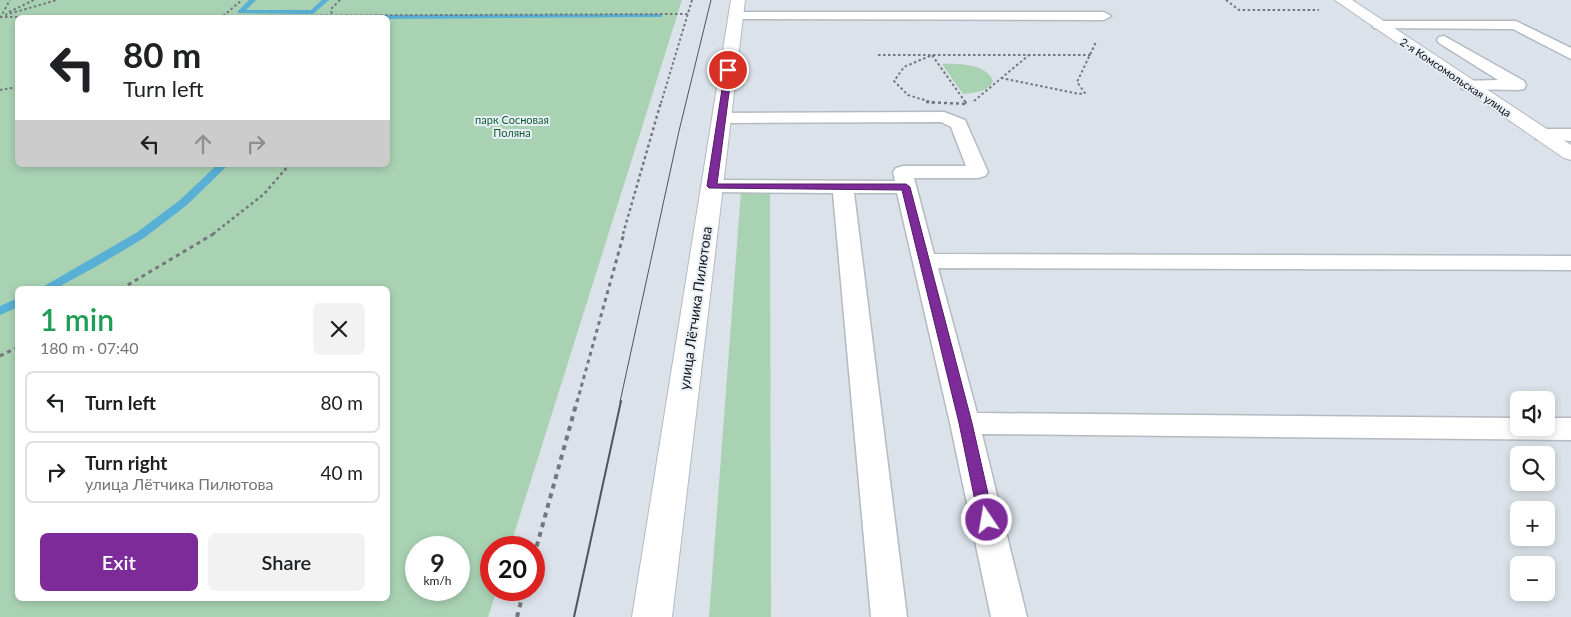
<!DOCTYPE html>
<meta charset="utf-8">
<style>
:root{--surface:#fff;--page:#f2f2f2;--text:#202124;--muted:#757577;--line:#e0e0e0;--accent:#7e2b9a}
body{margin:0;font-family:Lato,sans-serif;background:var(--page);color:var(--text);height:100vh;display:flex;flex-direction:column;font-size:19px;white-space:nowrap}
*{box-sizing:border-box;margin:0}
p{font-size:16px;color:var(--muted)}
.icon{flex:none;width:28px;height:28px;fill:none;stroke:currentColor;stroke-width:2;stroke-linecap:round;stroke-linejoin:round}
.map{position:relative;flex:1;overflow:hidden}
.sheet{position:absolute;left:15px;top:286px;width:375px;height:315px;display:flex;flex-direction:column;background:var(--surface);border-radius:8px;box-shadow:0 2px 8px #0003}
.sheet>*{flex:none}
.hud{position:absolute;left:15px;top:15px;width:375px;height:152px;border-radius:8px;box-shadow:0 2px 8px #0003;background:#fff;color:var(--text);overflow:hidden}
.buttons{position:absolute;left:1510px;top:391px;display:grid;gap:10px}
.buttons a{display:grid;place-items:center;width:45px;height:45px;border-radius:8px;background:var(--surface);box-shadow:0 2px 8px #0003;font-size:25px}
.speed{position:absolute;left:405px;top:536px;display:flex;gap:10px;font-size:25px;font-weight:700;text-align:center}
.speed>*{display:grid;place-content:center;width:65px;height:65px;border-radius:50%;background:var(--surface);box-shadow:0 2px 8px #0003;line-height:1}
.speed small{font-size:12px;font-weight:400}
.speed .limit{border:8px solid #d22;background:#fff;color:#111}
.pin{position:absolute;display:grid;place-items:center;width:42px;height:42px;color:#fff;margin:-21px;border:2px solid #fff;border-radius:50%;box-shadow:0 1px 5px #0007}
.me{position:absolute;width:55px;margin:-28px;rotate:348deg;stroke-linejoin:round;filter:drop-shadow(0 0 4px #0008)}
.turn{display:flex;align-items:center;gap:18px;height:105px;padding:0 25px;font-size:22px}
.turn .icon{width:65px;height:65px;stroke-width:2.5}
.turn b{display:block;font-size:35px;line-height:42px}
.lanes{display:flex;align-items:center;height:48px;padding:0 25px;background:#0003;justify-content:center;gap:25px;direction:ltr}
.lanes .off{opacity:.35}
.round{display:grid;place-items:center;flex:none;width:52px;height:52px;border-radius:8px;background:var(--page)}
.head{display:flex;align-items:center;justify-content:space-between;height:85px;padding:0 25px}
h1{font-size:30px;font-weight:600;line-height:38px;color:#1e9e55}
.action{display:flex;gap:10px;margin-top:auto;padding:10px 25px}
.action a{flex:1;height:58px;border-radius:8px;background:var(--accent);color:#fff;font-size:20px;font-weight:600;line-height:58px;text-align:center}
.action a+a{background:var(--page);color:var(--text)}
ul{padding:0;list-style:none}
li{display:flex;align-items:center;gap:15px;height:62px;margin:0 10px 8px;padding:0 15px;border:2px solid var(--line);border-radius:8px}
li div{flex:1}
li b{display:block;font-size:19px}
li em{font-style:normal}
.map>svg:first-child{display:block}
</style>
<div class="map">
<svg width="1571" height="617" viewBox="0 0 1571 617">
<rect width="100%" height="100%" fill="#dbe2e9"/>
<g fill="#a9d2b3" fill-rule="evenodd">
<path d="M 0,0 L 682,0 L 510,547 L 491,548 L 491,590 L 497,590 L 488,617 L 0,617 ZM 18,18 L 388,18 L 388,165 L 18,165 ZM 18,289 L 388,289 L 388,599 L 18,599 ZM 416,548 L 459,548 L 459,590 L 416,590 Z"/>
<path d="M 942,64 C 958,63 987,64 993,81 C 989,92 973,93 963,94 Z"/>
<polygon points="741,191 770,191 771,617 709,617"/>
</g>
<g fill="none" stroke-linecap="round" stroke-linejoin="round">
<g fill="#58b0d6" fill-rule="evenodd">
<polygon points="249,0 256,0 246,10 311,10 322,0 329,0 313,14 238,13 238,11"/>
<polygon points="660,14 662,15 662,17 388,19 338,17 342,15"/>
<polygon points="217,165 228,165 187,205 144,238 97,266 55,289 39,289 136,233 180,200"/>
<polygon points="18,298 18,307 0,315 0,306"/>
</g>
<g stroke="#b3bac1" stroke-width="3">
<g id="lane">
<polygon points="736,12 1104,12 1111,16 1104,20 731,19 729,16"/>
<polygon points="1379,21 1516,21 1571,48 1571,59 1513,29 1374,28 1372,25 1374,22"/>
<polygon points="1444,36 1524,81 1526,85 1524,89 1518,90 1462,89 1460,85 1462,81 1498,80 1439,43 1437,40 1439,37"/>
<polygon points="944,112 965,120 988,172 985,176 978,178 914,178 934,254 1571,256 1571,270 938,268 977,413 1519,418 1519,428 1546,428 1546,418 1571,418 1571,440 982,434 1027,617 991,617 950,423 897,193 854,193 907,617 871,617 833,193 712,192 705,190 702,186 705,182 712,180 895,181 893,172 896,168 903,166 966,166 951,127 941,122 722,123 716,122 713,118 716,114 722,113"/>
<polygon points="1543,129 1571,129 1571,141 1536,139 1534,135 1536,131"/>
</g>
</g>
<g stroke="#b3bac1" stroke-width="2">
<polygon id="street" points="1335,0 1352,0 1571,145 1571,160 1564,158"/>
</g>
<g stroke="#b3bac1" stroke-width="2">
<polygon id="secondary" points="731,0 745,0 672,617 632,617"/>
</g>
<g stroke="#73787c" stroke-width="2" stroke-dasharray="2.5 2.5" stroke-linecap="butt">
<polyline points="1226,0 1239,10 1319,10"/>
<polyline points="9,12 34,0"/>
<polyline points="5,15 57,0"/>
<polyline points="223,16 242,0"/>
<polyline points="0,17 688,14"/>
<polyline points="0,18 10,0"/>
<polyline points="330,18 332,15 331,9 340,0"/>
<polyline points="878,55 1091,55"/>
<polyline points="1001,78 1079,94 1085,93 1077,82 1096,42"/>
<polyline points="0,90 18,87"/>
<polyline points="974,101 1029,55"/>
<polyline points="661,103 692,0"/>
<polyline points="934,103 908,95 894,81 904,67 932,55 966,103"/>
</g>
<g stroke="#73787c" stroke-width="2.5" stroke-dasharray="3 3" stroke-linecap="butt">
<polyline points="926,102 967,104 965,102"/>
<polyline points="213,234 264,194 289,165"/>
<polyline points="623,234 661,102"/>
</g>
<g stroke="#73787c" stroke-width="3" stroke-dasharray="4 4" stroke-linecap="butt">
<polyline points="121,289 215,233"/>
<polyline points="0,356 18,347"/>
<polyline points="577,402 624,233"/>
</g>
<g stroke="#73787c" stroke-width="4" stroke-dasharray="5 5" stroke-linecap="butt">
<polyline points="534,556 577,401"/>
<polyline points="517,617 524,590"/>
</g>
<use href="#lane" fill="#fff" fill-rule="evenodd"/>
<use href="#street" fill="#fff" fill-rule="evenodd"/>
<use href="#secondary" fill="#fff" fill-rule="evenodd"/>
<polyline stroke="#515458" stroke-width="1" points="620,402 679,131 711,0"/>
<polyline stroke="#515458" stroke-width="2" points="574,617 621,401"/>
</g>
<polygon fill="#7e2b9a" stroke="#521c64" points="728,67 732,70 717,184 906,184 910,187 972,423 994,520 992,525 987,526 982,525 979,520 959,423 902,190 709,188 707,186 725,70"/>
<g text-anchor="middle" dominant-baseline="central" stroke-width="4" stroke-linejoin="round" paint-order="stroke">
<g font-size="11" fill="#0f1113" stroke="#e8eff6">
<text transform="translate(1456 77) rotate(34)">2-я Комсомольская улица</text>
</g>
<g font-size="11" fill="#0f5d2f" stroke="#e8eff6">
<text x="512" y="119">парк Сосновая<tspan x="512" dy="13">Поляна</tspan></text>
</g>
<g font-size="14" fill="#0f1113" stroke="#e8eff6">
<text transform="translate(695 308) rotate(-82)">улица Лётчика Пилютова</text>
</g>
</g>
</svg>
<div class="buttons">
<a><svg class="icon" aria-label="sound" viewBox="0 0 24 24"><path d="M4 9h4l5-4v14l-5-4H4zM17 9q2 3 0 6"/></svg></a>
<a><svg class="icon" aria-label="search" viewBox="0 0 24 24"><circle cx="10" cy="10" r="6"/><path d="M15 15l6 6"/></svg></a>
<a>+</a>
<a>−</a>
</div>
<div class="speed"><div>9<small>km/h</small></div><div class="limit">20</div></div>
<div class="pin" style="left:728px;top:70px;background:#d93025"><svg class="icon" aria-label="arrive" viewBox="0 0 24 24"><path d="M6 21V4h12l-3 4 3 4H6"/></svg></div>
<svg class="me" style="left:987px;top:520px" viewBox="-20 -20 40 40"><circle r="17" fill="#7e2b9a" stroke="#fff" stroke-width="3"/><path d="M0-11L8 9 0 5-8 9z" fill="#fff"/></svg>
<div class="hud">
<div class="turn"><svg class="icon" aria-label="left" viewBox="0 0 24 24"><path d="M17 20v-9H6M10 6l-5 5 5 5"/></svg><div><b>80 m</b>Turn left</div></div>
<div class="lanes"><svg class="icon" aria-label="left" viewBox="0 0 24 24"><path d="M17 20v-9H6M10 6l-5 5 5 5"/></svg><svg class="icon off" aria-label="ahead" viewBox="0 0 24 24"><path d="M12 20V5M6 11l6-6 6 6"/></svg><svg class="icon off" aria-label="right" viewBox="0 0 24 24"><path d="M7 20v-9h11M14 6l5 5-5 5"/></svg></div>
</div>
<section class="sheet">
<div class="head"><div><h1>1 min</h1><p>180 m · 07:40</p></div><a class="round"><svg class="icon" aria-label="close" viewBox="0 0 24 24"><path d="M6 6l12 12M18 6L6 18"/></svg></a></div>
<ul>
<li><svg class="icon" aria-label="left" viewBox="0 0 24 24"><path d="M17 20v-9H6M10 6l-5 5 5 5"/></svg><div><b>Turn left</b></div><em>80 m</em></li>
<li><svg class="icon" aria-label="right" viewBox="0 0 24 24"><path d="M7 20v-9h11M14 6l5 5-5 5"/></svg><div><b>Turn right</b><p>улица Лётчика Пилютова</p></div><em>40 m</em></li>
</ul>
<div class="action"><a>Exit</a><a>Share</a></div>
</section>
</div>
